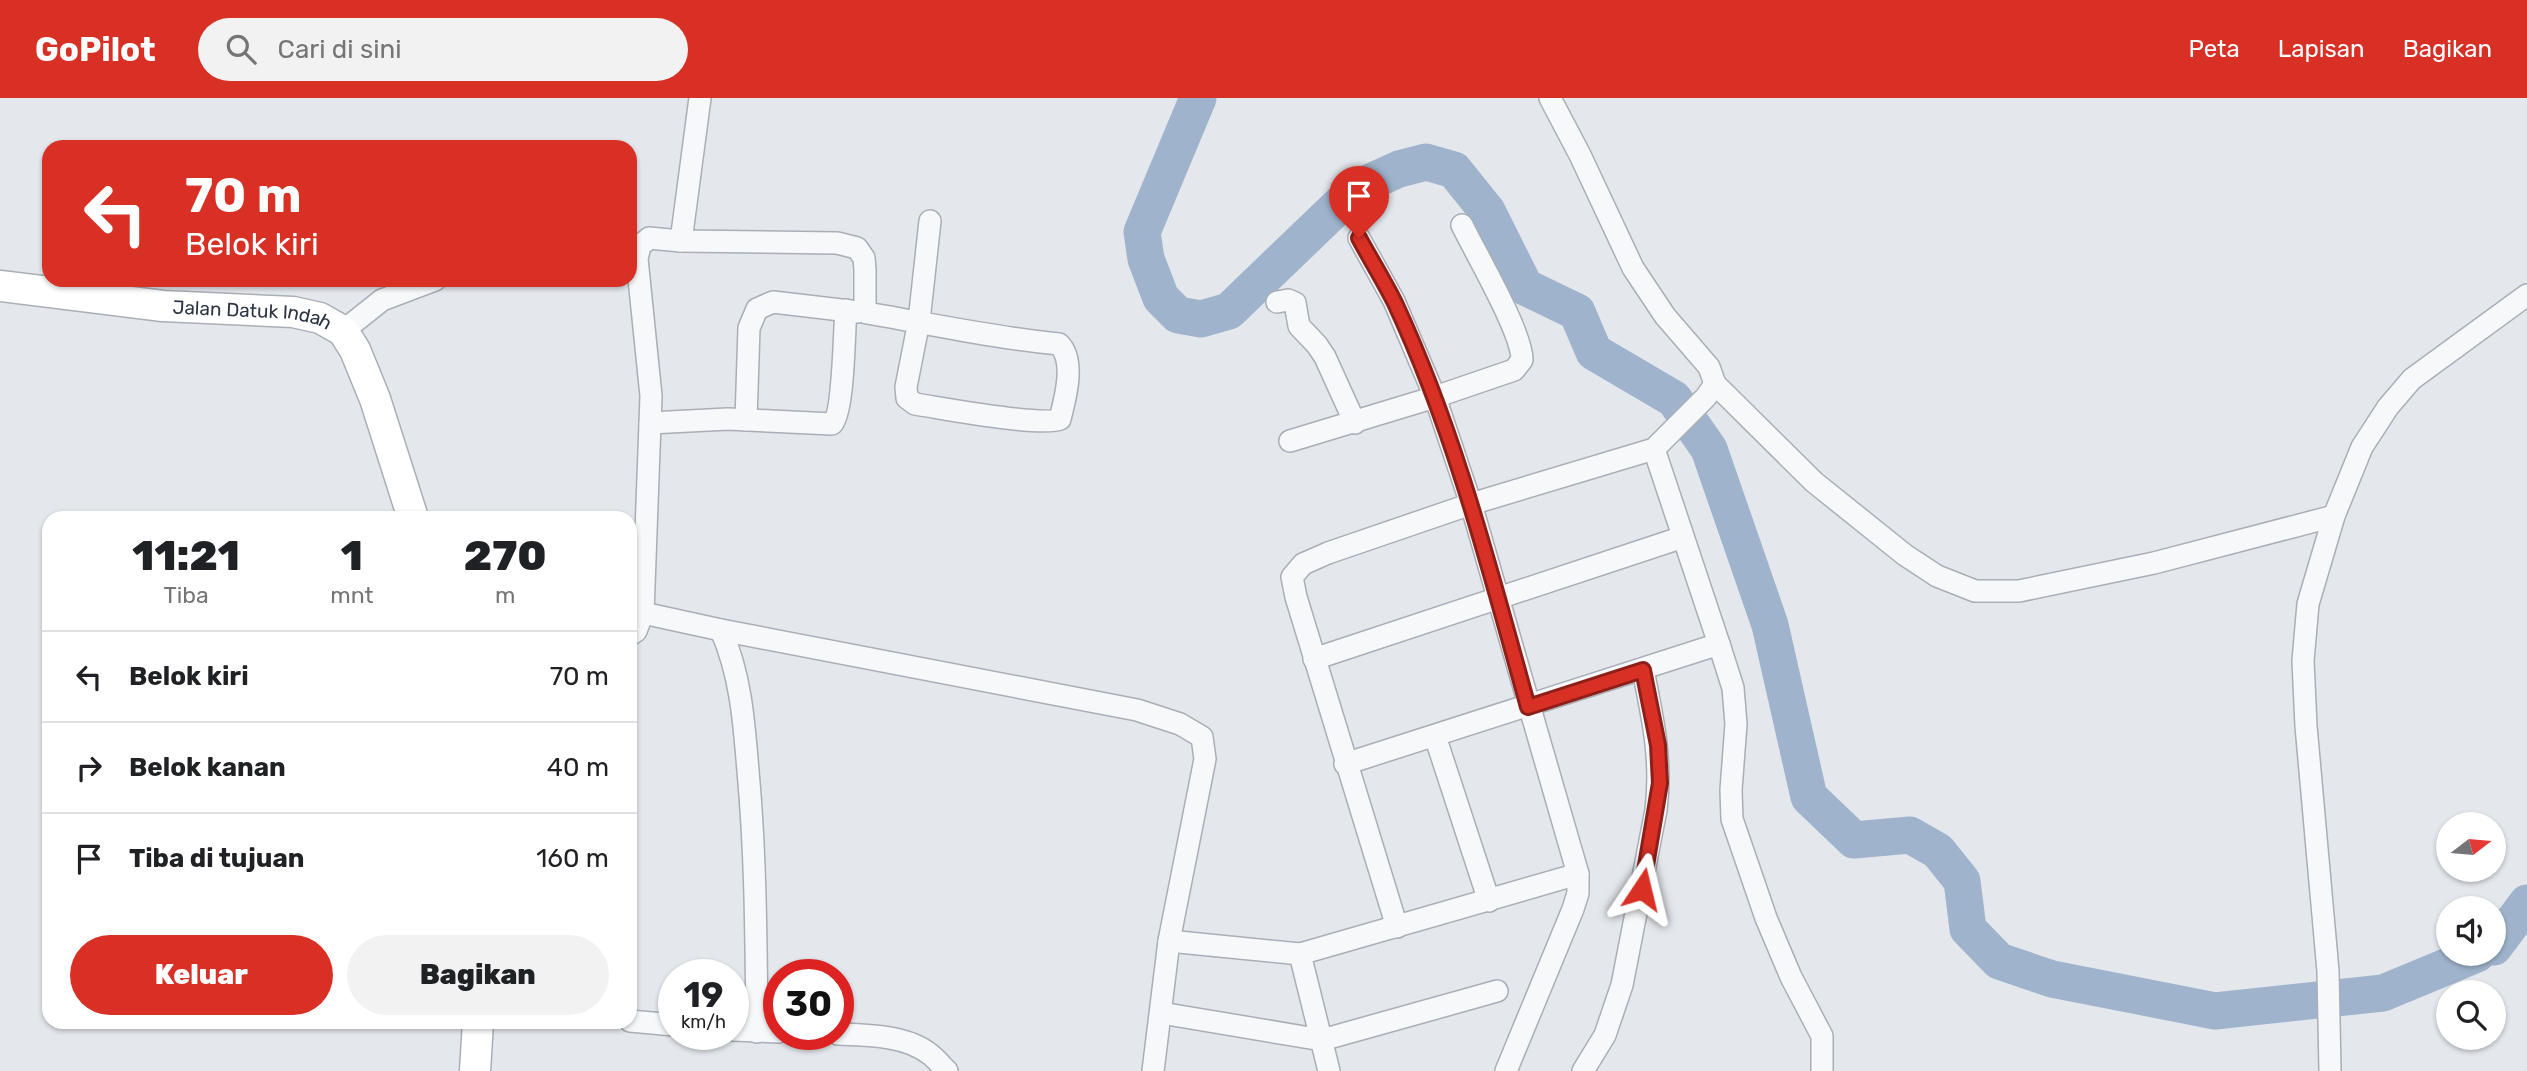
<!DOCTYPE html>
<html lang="id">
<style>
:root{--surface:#fff;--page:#f2f2f2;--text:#202124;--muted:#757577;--line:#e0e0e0;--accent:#d93025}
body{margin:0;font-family:Rubik,sans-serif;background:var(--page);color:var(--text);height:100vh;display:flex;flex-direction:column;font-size:26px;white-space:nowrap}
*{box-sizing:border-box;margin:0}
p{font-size:23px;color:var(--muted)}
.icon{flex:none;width:38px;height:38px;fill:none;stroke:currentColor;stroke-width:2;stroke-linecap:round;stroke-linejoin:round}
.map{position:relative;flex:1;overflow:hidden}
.details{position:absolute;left:42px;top:413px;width:595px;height:518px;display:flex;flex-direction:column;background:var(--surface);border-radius:21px;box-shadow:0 2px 5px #0004}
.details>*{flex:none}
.top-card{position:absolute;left:42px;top:42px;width:595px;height:147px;border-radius:21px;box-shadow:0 2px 5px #0004;background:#d93025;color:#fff;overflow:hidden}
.needle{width:46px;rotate:74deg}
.fabs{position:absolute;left:2436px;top:714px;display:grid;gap:14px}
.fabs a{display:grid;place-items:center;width:70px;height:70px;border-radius:50%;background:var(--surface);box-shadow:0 2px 5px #0004;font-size:35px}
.speed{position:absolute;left:658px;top:861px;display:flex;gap:14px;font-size:35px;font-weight:700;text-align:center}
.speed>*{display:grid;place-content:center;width:91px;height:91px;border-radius:50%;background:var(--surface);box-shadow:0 2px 5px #0004;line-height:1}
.speed small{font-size:18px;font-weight:400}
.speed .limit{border:10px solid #d22;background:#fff;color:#111}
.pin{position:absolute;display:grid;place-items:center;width:60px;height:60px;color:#fff;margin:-72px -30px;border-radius:50% 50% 50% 0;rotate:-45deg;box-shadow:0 0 7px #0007}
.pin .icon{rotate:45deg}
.me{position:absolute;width:77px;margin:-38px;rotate:10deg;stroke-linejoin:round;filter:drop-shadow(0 0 5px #0008)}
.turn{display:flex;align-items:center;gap:24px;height:147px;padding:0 28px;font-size:32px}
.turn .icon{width:91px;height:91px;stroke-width:2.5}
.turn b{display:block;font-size:49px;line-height:60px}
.eta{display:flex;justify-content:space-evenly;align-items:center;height:119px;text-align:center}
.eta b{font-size:42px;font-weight:800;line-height:49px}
.action{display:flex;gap:14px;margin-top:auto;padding:14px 28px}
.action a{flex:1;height:80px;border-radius:42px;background:var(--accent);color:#fff;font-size:28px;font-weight:800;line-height:80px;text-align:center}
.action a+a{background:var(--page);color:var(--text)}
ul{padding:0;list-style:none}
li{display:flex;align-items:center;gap:21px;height:91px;padding:0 28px;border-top:2px solid var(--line)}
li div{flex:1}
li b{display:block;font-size:26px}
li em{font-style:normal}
header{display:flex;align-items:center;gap:42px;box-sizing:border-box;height:98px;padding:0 35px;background:var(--accent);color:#fff}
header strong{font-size:33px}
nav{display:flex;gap:38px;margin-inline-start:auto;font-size:24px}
.search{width:490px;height:63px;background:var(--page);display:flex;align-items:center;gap:18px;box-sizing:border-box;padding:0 24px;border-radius:38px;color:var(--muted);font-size:26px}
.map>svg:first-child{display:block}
</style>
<header>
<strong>GoPilot</strong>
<div class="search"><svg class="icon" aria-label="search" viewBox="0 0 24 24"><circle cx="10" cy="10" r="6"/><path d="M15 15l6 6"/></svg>Cari di sini</div>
<nav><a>Peta</a><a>Lapisan</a><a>Bagikan</a></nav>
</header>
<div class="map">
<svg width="2527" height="973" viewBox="0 0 2527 973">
<rect width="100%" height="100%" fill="#e4e7ec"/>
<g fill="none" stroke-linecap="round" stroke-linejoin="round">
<g stroke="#9fb4cc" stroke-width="37">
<polyline points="1198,0 1142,134 1146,161 1161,200 1178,217 1201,221 1229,213 1357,90 1399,71 1426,64 1454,72 1487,113 1525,189 1577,214 1594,254 1674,301 1709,351 1770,527 1809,699 1854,742 1910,737 1938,753 1962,783 1968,831 1999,863 2052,881 2215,913 2383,895 2477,856"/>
<polyline points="2494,849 2527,805"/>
</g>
<g stroke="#a9aeb7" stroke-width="24">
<g id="street">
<polyline points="681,143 700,0"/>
<polyline points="1277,204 1288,202 1295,205 1299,228 1317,247 1325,259 1355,325"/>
<polyline points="343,233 382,202 435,182"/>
<polyline points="1715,286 1814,384 1905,457 1937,478 1975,493 2019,493 2154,465 2334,418"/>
<polyline points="746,322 749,230 757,211 773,204 858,214"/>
<path d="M 650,325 L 728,321 L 832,326 C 844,315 844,232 846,212"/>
<polyline points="1290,343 1435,299 1394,203 1359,140"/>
<polyline points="643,515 721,532 1137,612 1180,626 1202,639 1205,661 1169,843 1153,973"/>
<path d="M 721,532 C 741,578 744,624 748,673 C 756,760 756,847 757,934"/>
<path d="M 630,537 L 636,533 L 643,515 L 651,298 L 637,161 L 640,148 L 649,140 L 681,143 L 837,145 L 857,150 L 864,160 L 865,172 L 865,210 L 867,215 C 931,226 995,240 1059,246 C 1076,263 1065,301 1060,321 C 1041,329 942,310 915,306 L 907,300 L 906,289 L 919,223 L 930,123"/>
<polyline points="1719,546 1733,590 1736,626 1731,692 1732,721 1766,820 1791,879 1822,938 1822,973"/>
<polyline points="1314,561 1683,439"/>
<polyline points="1435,638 1489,803"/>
<polyline points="1345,666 1719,546 1654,351"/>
<polyline points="1397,829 1296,499 1292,479 1303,466 1328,455 1471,406 1654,351 1706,299 1715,286 1709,269 1665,218 1633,170 1580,57 1550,0"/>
<polyline points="1169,843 1300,856"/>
<polyline points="1161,915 1322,942 1497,893"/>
<polyline points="630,923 674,927"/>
<polyline points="733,932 779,934"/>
<path d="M 838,936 C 867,937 907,937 931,957 C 937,962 942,968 947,973"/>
<path d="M 1329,973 L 1300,856 L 1578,776 L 1471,406 L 1435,299 L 1514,272 L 1522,262 C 1522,234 1476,156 1462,127"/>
<polyline points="1506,973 1573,811 1578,795 1578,776"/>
<path d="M 1583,973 L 1605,937 L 1622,887 L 1656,712 C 1662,662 1653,621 1643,572"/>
<polyline points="2330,973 2328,873 2306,628 2303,563 2308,506 2334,418 2362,349 2388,309 2412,281 2527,197"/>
</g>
</g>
<g stroke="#a9aeb7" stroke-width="33">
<g id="secondary">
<path id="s1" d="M 0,188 L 163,208 L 293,214 L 320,220 L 343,233 L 355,252 L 375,301 L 413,420"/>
<polyline points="475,973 478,924"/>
</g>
</g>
<use href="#street" stroke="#f7f8fa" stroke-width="21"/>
<use href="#secondary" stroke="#fff" stroke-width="30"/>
</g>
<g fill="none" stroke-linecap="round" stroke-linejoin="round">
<g stroke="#8d1f18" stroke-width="18">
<path id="route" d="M 1359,140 C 1371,162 1384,183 1395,205 C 1455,334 1490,472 1528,609 L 1643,572 L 1658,647 L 1660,685 L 1642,791"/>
</g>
<use href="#route" stroke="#d93025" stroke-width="12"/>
</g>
<g text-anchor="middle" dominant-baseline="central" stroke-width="5" stroke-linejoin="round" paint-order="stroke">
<g font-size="19" fill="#2b3445" stroke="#f4f6f9">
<text stroke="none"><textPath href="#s1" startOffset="254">Jalan Datuk Indah</textPath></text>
</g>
</g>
</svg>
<div class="fabs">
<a><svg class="needle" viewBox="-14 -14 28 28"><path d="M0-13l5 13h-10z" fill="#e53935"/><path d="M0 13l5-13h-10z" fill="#757577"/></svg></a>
<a><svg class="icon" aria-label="sound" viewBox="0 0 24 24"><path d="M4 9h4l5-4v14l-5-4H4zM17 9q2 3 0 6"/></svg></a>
<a><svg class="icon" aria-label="search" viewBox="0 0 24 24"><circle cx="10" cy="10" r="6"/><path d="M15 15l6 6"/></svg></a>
</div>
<div class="speed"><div>19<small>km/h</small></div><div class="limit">30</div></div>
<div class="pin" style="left:1359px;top:140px;background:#d93025"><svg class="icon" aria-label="arrive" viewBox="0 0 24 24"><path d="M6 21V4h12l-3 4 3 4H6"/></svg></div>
<svg class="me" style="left:1642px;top:791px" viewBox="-20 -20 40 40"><path d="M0-17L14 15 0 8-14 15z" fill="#d93025" stroke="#fff" stroke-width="4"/></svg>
<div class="top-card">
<div class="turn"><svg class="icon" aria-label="left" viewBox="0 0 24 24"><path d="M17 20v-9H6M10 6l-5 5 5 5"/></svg><div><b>70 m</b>Belok kiri</div></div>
</div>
<section class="details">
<div class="eta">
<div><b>11:21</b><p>Tiba</p></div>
<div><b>1</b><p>mnt</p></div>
<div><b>270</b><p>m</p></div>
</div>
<ul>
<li><svg class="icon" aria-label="left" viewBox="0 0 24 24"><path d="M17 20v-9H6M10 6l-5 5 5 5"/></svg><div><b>Belok kiri</b></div><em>70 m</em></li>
<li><svg class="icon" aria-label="right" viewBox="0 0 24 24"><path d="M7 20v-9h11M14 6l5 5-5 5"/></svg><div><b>Belok kanan</b></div><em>40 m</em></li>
<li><svg class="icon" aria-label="arrive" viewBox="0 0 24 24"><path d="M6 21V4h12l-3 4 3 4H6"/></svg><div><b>Tiba di tujuan</b></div><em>160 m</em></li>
</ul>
<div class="action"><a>Keluar</a><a>Bagikan</a></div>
</section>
</div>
